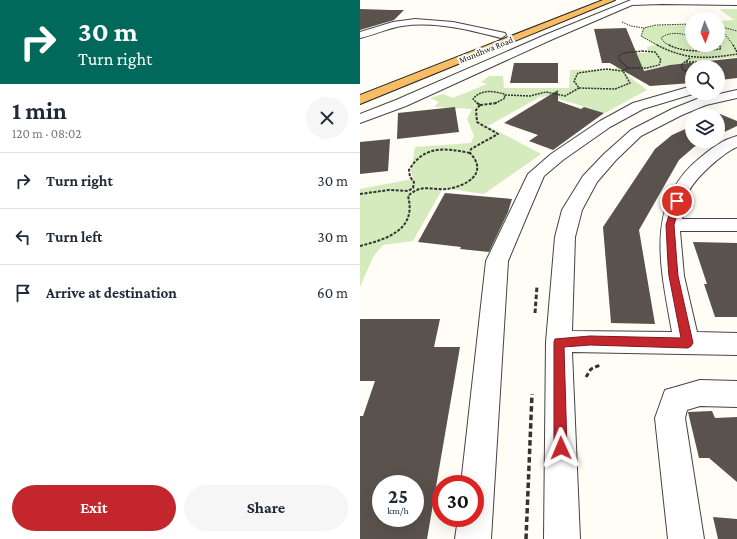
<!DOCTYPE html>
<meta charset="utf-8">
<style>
:root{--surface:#fff;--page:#f6f6f7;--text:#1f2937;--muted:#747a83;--line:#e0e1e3;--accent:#c4262e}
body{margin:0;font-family:"Crimson Pro",serif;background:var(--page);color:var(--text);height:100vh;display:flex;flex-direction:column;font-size:15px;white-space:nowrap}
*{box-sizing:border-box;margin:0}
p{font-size:13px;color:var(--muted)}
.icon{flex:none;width:22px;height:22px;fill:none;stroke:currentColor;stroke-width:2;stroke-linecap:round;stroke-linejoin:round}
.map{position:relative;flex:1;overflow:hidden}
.details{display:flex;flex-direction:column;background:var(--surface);width:360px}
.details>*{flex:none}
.hud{background:#00695c;color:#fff;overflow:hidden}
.needle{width:26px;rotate:178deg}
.buttons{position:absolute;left:325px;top:12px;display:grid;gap:8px}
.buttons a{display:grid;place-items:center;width:40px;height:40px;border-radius:50%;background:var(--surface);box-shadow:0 4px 16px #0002;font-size:20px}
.speed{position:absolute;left:12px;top:475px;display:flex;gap:8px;font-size:20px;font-weight:700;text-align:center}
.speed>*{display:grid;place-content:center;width:52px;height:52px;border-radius:50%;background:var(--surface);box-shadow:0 4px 16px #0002;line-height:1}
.speed small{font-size:10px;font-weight:400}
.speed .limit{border:6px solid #d22;background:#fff;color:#111}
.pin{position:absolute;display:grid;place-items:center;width:34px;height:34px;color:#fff;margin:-17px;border:2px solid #fff;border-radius:50%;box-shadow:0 1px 4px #0007}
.me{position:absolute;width:44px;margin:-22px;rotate:359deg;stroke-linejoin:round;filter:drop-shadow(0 0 3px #0008)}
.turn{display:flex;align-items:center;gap:14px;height:84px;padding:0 12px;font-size:18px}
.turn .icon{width:52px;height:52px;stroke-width:2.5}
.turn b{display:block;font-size:28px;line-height:34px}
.round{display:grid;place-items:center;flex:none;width:42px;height:42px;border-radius:21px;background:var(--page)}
.summary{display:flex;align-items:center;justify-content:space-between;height:68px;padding:0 12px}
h1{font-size:24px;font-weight:700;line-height:30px}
.primary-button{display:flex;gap:8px;margin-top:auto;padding:8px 12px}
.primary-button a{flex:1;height:46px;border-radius:24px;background:var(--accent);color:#fff;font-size:16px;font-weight:700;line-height:46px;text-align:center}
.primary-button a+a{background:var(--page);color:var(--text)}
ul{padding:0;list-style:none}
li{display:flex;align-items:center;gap:12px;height:56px;padding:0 12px;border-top:1px solid var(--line)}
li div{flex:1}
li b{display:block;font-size:15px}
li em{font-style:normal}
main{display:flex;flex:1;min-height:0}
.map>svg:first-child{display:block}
</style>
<main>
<section class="details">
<div class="hud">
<div class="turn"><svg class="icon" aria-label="right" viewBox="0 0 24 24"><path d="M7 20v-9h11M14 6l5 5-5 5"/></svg><div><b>30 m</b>Turn right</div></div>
</div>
<div class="summary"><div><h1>1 min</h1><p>120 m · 08:02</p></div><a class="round"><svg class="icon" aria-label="close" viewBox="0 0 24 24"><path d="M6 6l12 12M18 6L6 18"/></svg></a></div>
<ul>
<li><svg class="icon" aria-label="right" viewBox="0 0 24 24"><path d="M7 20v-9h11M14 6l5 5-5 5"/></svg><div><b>Turn right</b></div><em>30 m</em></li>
<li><svg class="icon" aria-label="left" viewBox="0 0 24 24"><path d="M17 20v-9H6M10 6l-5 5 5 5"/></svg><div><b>Turn left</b></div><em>30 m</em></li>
<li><svg class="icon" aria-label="arrive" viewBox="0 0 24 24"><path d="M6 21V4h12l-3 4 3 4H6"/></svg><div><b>Arrive at destination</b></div><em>60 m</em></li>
</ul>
<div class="primary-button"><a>Exit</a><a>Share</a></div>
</section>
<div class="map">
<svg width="377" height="539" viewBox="0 0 377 539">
<rect width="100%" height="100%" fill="#fffdf5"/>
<polygon fill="#d5ebbd" points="359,9 377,9 377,57 337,61 344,67 332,67 332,75 303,66 266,74 287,90 245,113 189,96 180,97 128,126 181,154 124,194 83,188 53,241 23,245 13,257 0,287 0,189 53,179 51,171 55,147 111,143 114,136 107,119 112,109 74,107 79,102 70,98 83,94 93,98 127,84 121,82 129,76 143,76 144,88 209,88 210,70 256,69 255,53 289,53 287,47 295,45 281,36 283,27 298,25 332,24 332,45 358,45 358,21 374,20"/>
<g fill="#5a524d" fill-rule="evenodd">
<polygon points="0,9 31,10 44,10 34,20 0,30"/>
<polygon points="266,28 284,71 310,65 377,58 377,78 361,80 358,77 358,67 332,67 332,83 290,86 250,63 242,63 234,29"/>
<polygon points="154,63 198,63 198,83 150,83"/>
<polygon points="198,90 198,101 221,109 224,107 244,113 193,150 169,141 178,135 144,123"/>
<polygon points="95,107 99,132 37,139 38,113"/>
<polygon points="360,114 377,121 377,126 358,135 358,115 357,115"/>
<polygon points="332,126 332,141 346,141 334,147 319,160 279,230 295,324 251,323 243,227 295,149 312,135"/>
<polygon points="30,139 28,171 0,174 0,142"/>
<polygon points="85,193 152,199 148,212 129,252 100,249 101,247 58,242"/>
<polygon points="333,242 377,243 377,317 355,317 344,284 347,284"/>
<path d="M 0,319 L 80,319 L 74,347 L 100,347 L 67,539 L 0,539 L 0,416 L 3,416 L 15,381 L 0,381 ZM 21,484 L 55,484 L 55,518 L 21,518 Z"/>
<polygon points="352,411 355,418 377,417 377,482 349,458 339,458 328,412"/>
<polygon points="353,517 377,519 377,539 358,539"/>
</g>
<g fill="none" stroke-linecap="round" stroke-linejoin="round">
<g stroke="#444" stroke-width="2">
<g id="minor">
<polygon points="271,0 377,0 377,5 302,4 272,5 193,39 46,106 0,123 0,114 36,100 185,35"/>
<path d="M 55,19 L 93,22 L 145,33 L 146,35 L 141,38 C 109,30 75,21 42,26 C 28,28 14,35 0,38 L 0,32 L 33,22 Z"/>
<polygon points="332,86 332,93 336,93 283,109 250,127 203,160 184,176 169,211 148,261 131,539 95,539 98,518 115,518 115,484 101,484 126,261 168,174 191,154 240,121 273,103"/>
<path d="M 377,90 L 377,98 L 346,105 L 322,115 L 281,136 L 256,160 L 237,182 L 222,210 L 215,237 L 212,331 L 312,332 C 301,269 283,203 341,157 C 352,148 362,140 377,136 L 377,147 C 363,153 336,177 329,191 C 325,199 324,210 322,219 L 377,219 L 377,231 L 320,231 L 324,276 L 337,332 L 377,333 L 377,355 L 212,352 L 220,539 L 184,539 L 186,342 L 195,237 L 202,210 L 223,176 L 244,154 L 271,130 L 312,109 L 337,99 Z"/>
<polygon points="340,380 377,381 377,407 340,406 327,410 325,418 344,539 308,539 295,418 305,390"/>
</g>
</g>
<g stroke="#222" stroke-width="2">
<polygon id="trunk" points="243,0 255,0 0,104 0,95"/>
</g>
<g stroke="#333" stroke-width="1" stroke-dasharray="1.5 1" stroke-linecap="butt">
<polyline points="262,22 271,26 284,28"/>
<polyline points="358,26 377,31"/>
<polyline points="360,28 374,46"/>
<polyline points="358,44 360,46"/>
<polyline points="299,46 281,36 284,28 296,25 332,24"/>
<path d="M 311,46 L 305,43 L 301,38 C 310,31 322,33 332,37"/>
</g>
<g stroke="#333" stroke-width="1.5" stroke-dasharray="2 1" stroke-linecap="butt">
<path d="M 297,45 C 326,60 346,59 377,54"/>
<path d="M 309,45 C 324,53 344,51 360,49 L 361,48 L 359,45"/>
<polyline points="373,45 377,52"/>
<polygon points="282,51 295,52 301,60 299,65 287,68 268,68 260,61 259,56 263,53"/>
<polyline points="330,58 321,65 323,70 332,73"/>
<polyline points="326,62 337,62 342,67"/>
<polygon points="246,69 263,71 270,83 255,89 219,88 214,81 218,73"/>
<polyline points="263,71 268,68"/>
<polyline points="145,95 170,96 186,92 205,96 219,88"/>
<path d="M 118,104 L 113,99 C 121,89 133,91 144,94 L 145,98 L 134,104"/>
</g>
<g stroke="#333" stroke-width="2" stroke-dasharray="3 1.5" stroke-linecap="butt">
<polyline points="117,103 120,105"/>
<polyline points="120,105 137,103"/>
<path d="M 0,194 L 29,190 L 48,191 L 53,188 L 54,182 L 50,177 L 49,170 C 64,145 85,148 110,153"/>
<path d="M 0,246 C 27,239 57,230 48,196 C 51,193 55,191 59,189 C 68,187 78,190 87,189 C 107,186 129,173 110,153 L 111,149 L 138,134 L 117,122 L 116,110 L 120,105"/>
</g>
<g stroke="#333" stroke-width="3" stroke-dasharray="4.5 2.5" stroke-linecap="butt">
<polyline points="175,313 177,286"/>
<polyline points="226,377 231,369 240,365"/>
</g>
<polyline stroke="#333" stroke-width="3.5" stroke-dasharray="5.5 3" stroke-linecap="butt" points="166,539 172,394"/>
<use href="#minor" fill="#fff" fill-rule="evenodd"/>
<use href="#trunk" fill="#f7bc64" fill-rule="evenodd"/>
</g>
<polygon fill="#c4262e" stroke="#7f191e" points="317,199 321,201 314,225 317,264 318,276 333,343 331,346 328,348 230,345 204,347 207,448 205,453 201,455 196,453 194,448 194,342 195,339 230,336 321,338 309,276 308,264 306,225 313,201"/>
<g text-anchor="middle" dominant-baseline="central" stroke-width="4" stroke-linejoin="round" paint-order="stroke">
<g font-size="9" fill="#111" stroke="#fff">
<text transform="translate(126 50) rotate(-22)">Mundhwa Road</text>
</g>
</g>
</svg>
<div class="buttons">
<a><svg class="needle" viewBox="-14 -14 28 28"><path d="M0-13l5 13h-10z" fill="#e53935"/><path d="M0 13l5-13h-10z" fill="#747a83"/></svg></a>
<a><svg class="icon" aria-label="search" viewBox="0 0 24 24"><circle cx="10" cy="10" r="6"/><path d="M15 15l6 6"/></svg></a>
<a><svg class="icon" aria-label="layers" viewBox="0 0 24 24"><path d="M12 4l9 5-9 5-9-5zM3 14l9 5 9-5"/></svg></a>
</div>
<div class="speed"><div>25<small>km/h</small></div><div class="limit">30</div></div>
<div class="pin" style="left:317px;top:201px;background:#d93025"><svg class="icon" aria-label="arrive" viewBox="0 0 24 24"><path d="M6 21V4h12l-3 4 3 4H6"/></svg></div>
<svg class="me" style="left:201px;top:448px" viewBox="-20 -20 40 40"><path d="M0-17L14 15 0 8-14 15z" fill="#c4262e" stroke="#fff" stroke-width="4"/></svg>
</div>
</main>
